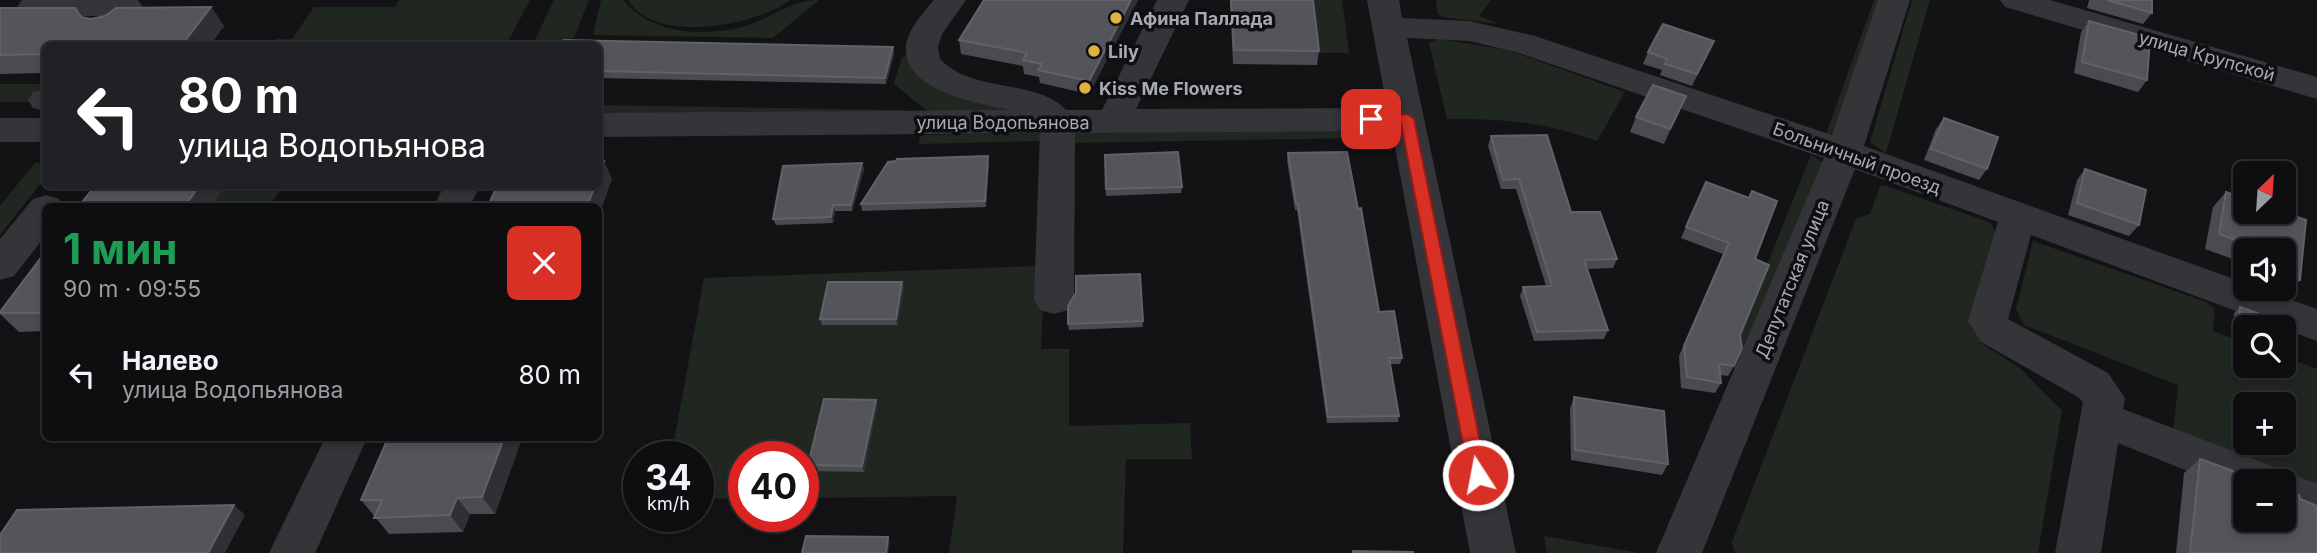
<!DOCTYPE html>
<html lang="ru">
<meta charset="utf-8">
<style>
:root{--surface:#0e0e10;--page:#171719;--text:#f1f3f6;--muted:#9b9c9f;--line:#2e2e30}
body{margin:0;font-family:Inter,sans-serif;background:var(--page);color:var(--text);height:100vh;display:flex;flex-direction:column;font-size:26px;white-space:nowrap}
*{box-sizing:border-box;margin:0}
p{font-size:23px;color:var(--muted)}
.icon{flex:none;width:38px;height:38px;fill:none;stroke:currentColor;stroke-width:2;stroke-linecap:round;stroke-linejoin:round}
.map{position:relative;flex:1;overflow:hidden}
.details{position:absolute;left:42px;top:203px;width:560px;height:238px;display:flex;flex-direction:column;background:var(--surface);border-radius:10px;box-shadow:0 4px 10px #0003,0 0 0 2px var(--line)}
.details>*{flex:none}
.banner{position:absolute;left:42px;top:42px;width:560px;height:147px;border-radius:10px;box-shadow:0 4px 10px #0003,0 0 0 2px var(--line);background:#202124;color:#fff;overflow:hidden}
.needle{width:46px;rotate:25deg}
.fabs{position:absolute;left:2233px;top:161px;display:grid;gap:14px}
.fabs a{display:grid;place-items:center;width:63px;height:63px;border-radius:10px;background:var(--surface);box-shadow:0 4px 10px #0003,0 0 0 2px var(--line);font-size:35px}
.speed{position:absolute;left:623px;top:441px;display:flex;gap:14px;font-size:35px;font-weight:700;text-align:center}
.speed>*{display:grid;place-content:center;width:91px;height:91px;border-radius:50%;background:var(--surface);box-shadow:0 4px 10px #0003,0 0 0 2px var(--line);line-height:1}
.speed small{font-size:18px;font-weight:400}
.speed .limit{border:10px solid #d22;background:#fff;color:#111}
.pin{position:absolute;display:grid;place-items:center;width:60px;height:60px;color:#fff;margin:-30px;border-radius:14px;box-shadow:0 4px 10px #0006}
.me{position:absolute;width:77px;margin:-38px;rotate:349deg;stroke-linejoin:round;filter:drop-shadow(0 0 5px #0008)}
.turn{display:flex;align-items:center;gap:24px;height:147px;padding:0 21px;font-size:32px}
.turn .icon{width:91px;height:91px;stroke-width:2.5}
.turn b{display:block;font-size:49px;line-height:60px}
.round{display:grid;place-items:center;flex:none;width:74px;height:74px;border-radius:10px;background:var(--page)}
.head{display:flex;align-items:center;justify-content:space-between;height:119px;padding:0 21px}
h1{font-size:42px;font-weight:700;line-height:52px;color:#1e9e55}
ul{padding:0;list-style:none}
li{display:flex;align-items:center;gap:21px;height:105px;padding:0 21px}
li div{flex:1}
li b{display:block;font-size:26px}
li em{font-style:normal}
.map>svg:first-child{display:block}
</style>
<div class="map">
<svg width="2317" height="553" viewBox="0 0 2317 553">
<rect width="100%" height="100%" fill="#131315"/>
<g fill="#202721" fill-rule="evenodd">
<polygon points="399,0 530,0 506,45 271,45 276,39 292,39 314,7 395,7"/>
<polygon points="554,0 589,0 575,35 568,45 532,46"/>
<path d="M 601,0 L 623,0 C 651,35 707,38 749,25 C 774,16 792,0 819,0 L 773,38 L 593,35 Z"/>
<path d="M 628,0 L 790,0 C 756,26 655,45 628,0 Z"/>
<polygon points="1221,0 1342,0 1349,53 1315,53 1309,2"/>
<polygon points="1436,0 1491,0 1479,16 1500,24 1443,17 1438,14"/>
<polygon points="1874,0 1881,0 1837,133 1826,134"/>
<polygon points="1912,0 1930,0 1886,153 1870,142"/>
<path d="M 1438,39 L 1508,50 L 1625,92 L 1597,141 C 1541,121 1505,119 1447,119 L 1429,43 Z"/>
<polygon points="912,56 1023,111 932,115 894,84 902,57"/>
<polygon points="0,84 45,84 45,90 36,102 0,102"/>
<polygon points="599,105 903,110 911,115 599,116"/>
<polygon points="1347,130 1356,132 1364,138 1072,143 1074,133"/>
<polygon points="1040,133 1040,141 919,144 920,135"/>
<polygon points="1811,155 1826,164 1741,356 1731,355"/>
<polygon points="35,163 45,163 45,178 0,235 0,206"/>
<polygon points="1883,185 1986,221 1992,225 1997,236 1974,323 1981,343 2021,369 2062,411 2038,553 1735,553 1732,542 1856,219 1870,214 1880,186"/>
<polygon points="226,186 283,186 269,206 212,206"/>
<path d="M 2033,241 L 2206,302 L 2215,309 L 2213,331 L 2245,343 L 2245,366 L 2284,366 L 2284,357 L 2317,369 L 2317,490 L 2173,434 L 2178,385 L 2024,325 L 2016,309 ZM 2245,404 L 2284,404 L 2284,443 L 2245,443 Z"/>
<polygon points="1036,266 1043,306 1041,349 1069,349 1069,426 1190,423 1192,459 1126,459 1123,553 949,553 957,496 803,498 803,457 744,457 744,498 698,499 698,457 671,457 704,278"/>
<polygon points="1544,536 1639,553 1547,553"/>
</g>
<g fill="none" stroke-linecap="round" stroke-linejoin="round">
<g fill="#353539" fill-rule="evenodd">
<path d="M 22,0 L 138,0 L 142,6 C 130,24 121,40 98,34 L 93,27 L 101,16 L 34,16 L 23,13 L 18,6 Z"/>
<path d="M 934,0 L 966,0 L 942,34 L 938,47 L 940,59 C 973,94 1036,78 1066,110 L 1102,110 L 1157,0 L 1189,0 L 1136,109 L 1387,108 L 1367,0 L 1399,0 L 1402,18 L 1469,21 L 1535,36 L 1832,135 L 1878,0 L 1910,0 L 1864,146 L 2245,283 L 2245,289 L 2261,289 L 2317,309 L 2317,341 L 2031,235 L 2008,319 L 2108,373 L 2125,398 L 2123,409 L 2277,468 L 2279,473 L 2284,471 L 2317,484 L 2317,523 L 2284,510 L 2284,481 L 2245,481 L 2245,494 L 2118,443 L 2101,553 L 2055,553 L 2083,402 L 2078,397 L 1981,342 L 1968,321 L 1998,222 L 1855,169 L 1702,553 L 1656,553 L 1824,158 L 1516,52 L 1469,41 L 1407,38 L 1516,553 L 1470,553 L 1392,131 L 1075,133 L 1074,299 L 1068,310 L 1054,314 L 1040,310 L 1034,299 L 1040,133 L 598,137 L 598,113 L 1009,110 C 977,103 903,91 906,47 C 907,30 924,12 934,0 Z"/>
<polygon points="2000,0 2050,0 2317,77 2317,99 2005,7"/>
<polygon points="46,89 46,111 33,108 28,100 33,92"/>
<rect x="0" y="118" width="46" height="24"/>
<polygon points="444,186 480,186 470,206 434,206"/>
<polygon points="46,195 59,199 63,206 46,206 46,235 14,276 0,280 0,239 33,199"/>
<polygon points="325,438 367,438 315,553 269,553"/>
</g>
</g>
<g fill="#4a4a50">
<polygon points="984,0 1138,0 1089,94 1040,83 1039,77 1024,74 1023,66 961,54 959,40"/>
<polygon points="1230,0 1313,0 1319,51 1317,65 1233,64"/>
<polygon points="2089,0 2152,0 2152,13 2143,24 2087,8"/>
<polygon points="211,7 224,26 209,46 46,46 46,73 0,74 0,8 75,8 83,17 91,19"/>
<polygon points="2089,21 2147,80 2138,92 2074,73 2081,32"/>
<polygon points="1714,41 1692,86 1660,75 1662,70 1643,64 1648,52"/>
<polygon points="598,46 893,47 894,54 886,84 598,78"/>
<polygon points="1686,96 1664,144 1630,132 1636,117"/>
<polygon points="1944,118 1987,169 1979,180 1924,160 1936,129"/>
<polygon points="1491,136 1571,212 1617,259 1613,268 1587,269 1608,330 1604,339 1534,341 1520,296 1523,287 1546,286 1516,189 1501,189 1488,146"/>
<polygon points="1288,153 1358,209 1379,312 1402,358 1400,364 1390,364 1399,416 1398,422 1327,423 1297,210 1295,210 1287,160"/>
<polygon points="1105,155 1182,187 1181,193 1106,196"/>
<polygon points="862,163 864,169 852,211 835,211 833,223 776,225 773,219"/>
<polygon points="989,163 986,207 862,211 861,204"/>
<polygon points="2085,169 2139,225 2129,236 2068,215 2077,180"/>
<polygon points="1706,182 1755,259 1734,366 1728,376 1720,375 1721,383 1715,393 1681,388 1679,356 1723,254 1681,238"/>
<polygon points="2226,192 2245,199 2245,212 2283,212 2306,220 2300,280 2285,295 2268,289 2284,289 2284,250 2245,250 2245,281 2237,277 2238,261 2205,249 2213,207"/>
<polygon points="46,251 46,331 19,332 0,314 0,312"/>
<polygon points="1140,274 1143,327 1069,330 1068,324"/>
<polygon points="902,282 904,288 897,325 822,325 820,319"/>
<polygon points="2240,307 2288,324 2285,353 2284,354 2284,327 2245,327 2245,347 2232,342 2234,313"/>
<polygon points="1574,397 1668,464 1662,475 1571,460 1570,408"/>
<polygon points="876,400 877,406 864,472 810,471 808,465"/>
<polygon points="388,438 522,438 495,514 470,514 463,532 389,534 361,500"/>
<polygon points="2200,459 2300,499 2317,553 2176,553 2184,473"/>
</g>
<g fill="#303034">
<polygon points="1131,0 1138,0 1089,94 1089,81"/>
<polygon points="211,7 224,26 209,46 181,46"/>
<polygon points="893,47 894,54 886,84 885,78"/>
<polygon points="1686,96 1680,111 1664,144 1670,129"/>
<polygon points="988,156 989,163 986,207 985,201"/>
<polygon points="604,161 612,179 598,218 598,206 587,206 595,186 598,186 598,176"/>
<polygon points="862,163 864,169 852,211 851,205"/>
<polygon points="199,186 226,186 212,206 185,206"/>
<polygon points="833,205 835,211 833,223 831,217"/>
<polygon points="902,282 904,288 897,325 896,319"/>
<polygon points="876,400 877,406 864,472 862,466"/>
<polygon points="504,438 522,438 495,514 482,497"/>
<polygon points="457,498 470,514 463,532 450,515"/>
<polygon points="234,505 245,515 225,553 208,553"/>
<polygon points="888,537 890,542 888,553 886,553"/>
</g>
<g fill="#54555a" stroke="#616268" stroke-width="2">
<polygon points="984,0 1131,0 1089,81 1038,70 1042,64 1023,60 1027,53 959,40"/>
<polygon points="1231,0 1313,0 1319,51 1234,50"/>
<polygon points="2107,0 2152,0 2152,13"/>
<polygon points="211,7 181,46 46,46 46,54 0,55 0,8 75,8 81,17 91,19 105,16 116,8"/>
<polygon points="2089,21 2150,38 2147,80 2082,62"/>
<polygon points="1663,24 1714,41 1697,74 1665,64 1667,59 1648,52"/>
<polygon points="564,40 893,47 885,78 598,71 598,46 561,46"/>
<polygon points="1653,85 1686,96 1670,129 1636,117"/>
<polygon points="1944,118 1998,137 1987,169 1931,149"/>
<polygon points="1547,135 1571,212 1600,212 1617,259 1584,260 1608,330 1537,332 1523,287 1552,286 1519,179 1503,180 1491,136"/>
<polygon points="1178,152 1182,187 1106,189 1105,155"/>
<polygon points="1347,152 1358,209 1361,208 1379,312 1394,311 1402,358 1389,358 1399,416 1328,417 1298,204 1296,204 1288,153"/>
<polygon points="988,156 985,201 861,204 888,162 896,161 897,159"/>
<polygon points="598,161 604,161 598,176"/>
<polygon points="862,163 851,205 833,205 831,217 773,219 783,166"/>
<polygon points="2085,169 2146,190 2139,225 2077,203"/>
<polygon points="1706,182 1749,198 1752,191 1777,201 1755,259 1769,265 1740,335 1742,348 1734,366 1719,364 1721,383 1687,377 1684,346 1729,243 1686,227"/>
<polygon points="95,186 199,186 185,206 79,206"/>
<polygon points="497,186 595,186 587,206 488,206"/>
<polygon points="2226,192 2245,199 2245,212 2283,212 2306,220 2300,280 2284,274 2284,250 2252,250 2252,246 2219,234"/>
<polygon points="46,251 46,313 0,313 0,312"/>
<polygon points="1140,274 1143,321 1068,324 1068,306 1076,293 1076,276"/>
<polygon points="828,282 902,282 896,319 820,319"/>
<polygon points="2240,307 2288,324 2285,353 2284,352 2284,327 2245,327 2245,338 2238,336"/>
<polygon points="1574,397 1664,411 1668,464 1575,450"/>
<polygon points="824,399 876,400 862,466 808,465"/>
<polygon points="388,438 504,438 482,497 457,498 450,515 374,518 382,500 361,500"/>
<polygon points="2200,459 2261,481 2245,481 2245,520 2284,520 2284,490 2299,495 2300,499 2317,506 2317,553 2190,553"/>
<polygon points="234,505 208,553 0,553 0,535 17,510"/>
<polygon points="806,536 888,537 886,553 802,553"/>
<polygon points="1353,551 1413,552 1413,553 1353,553"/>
</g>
<polygon fill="#d93025" stroke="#8d1f18" stroke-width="2" points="1407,114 1414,119 1487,475 1484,481 1478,483 1471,481 1469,475 1401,124 1371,124 1364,119 1371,115"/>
<g fill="#e0b240" stroke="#0f0e10" stroke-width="2.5">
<circle cx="1116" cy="18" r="7"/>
<circle cx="1094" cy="51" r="7"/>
<circle cx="1085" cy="88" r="7"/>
</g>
<g text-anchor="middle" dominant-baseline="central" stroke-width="7" stroke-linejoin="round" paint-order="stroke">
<g font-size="18" font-weight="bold" fill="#a6aab4" stroke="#0f0e10" text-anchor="start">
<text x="1130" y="18">Афина Паллада</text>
<text x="1108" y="51">Lily</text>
<text x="1099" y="88">Kiss Me Flowers</text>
</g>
<g font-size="18" fill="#a6aab4" stroke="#0f0e10">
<text transform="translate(2207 56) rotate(16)">улица Крупской</text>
<text x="1003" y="122">улица Водопьянова</text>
<text transform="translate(1857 158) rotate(20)">Больничный проезд</text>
<text transform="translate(1792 279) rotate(-68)">Депутатская улица</text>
</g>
</g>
</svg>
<div class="fabs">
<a><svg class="needle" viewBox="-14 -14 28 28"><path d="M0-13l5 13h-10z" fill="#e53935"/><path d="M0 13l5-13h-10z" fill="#9b9c9f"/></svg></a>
<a><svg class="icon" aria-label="sound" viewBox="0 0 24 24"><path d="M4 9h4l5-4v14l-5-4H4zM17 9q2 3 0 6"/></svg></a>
<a><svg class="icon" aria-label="search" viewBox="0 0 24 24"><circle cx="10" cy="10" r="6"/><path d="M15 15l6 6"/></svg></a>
<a>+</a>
<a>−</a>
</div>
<div class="speed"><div>34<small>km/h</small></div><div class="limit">40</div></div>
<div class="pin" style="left:1371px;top:119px;background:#d93025"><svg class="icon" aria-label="arrive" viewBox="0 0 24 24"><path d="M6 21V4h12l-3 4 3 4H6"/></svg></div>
<svg class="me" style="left:1478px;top:475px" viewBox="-20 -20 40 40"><circle r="17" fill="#d93025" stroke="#fff" stroke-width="3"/><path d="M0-11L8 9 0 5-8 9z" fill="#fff"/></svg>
<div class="banner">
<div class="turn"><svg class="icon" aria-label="left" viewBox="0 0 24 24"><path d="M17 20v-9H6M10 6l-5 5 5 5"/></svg><div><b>80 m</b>улица Водопьянова</div></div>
</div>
<section class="details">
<div class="head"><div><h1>1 мин</h1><p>90 m · 09:55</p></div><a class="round" style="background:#d93025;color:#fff"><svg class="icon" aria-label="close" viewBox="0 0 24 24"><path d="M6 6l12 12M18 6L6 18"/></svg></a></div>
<ul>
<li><svg class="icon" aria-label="left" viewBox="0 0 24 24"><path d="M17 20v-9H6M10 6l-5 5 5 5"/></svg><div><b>Налево</b><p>улица Водопьянова</p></div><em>80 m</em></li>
</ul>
</section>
</div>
